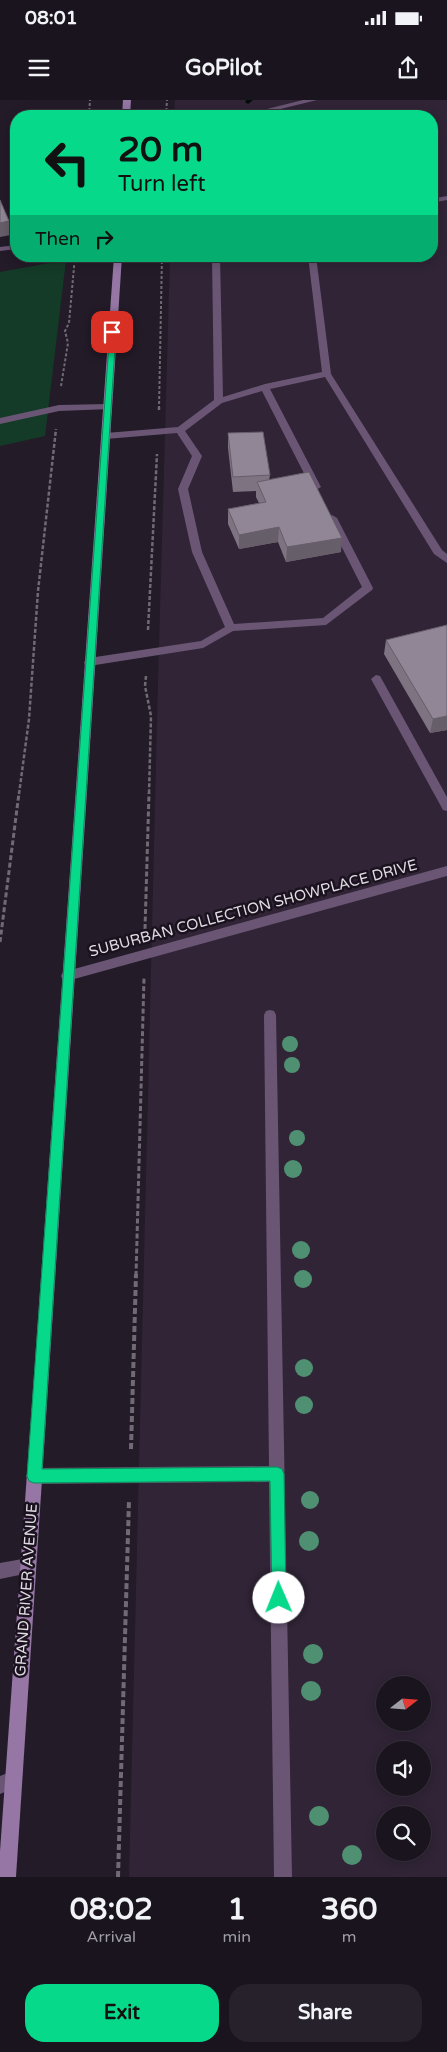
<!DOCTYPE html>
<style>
:root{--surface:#1a141e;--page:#27212b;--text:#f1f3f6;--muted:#9f9ea4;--line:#38333c;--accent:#07d98b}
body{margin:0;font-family:"Varela Round",sans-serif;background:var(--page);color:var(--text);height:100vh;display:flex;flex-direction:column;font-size:19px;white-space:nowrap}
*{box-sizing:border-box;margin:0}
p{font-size:16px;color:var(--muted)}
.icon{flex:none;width:28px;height:28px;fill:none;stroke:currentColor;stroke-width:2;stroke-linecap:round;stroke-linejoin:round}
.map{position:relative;height:1777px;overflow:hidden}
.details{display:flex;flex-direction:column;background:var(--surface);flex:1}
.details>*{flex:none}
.hud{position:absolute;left:10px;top:10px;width:428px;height:152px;border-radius:20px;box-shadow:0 2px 12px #0003,0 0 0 1px var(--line);background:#07d98b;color:#111;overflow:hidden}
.needle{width:32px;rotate:73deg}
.tools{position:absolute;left:376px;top:1576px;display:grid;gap:10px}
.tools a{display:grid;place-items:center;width:55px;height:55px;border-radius:50%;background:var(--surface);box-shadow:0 2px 12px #0003,0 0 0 1px var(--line);font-size:25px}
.pin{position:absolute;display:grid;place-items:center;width:42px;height:42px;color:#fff;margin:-21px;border-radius:10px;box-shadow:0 2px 8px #0006}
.me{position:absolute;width:55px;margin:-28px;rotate:359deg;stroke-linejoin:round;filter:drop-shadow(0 0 4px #0008)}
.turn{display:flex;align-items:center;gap:18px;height:105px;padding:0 25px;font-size:22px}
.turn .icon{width:65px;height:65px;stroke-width:2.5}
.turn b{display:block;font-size:35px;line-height:42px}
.then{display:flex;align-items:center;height:48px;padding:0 25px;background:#0003;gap:10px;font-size:19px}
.eta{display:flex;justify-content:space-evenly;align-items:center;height:85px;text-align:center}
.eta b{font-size:30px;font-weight:700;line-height:35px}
.action{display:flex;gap:10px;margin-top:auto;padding:10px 25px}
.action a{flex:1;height:58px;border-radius:20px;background:var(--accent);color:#111;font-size:20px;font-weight:700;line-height:58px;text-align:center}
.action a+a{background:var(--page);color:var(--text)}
.status{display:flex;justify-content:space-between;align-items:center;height:35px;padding:0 25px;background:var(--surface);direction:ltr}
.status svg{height:14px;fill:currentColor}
header{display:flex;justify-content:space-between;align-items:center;height:65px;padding:0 25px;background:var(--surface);font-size:22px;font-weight:700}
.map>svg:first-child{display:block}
</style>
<div class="status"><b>08:01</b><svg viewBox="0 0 49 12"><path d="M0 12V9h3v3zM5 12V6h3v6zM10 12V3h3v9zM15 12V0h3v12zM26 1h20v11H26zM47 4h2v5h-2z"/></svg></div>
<header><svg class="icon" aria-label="menu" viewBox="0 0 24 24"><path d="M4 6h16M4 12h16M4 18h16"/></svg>GoPilot<svg class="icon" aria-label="share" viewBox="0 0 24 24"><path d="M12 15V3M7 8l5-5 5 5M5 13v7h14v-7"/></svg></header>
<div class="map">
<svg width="447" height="1777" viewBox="0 0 447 1777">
<rect width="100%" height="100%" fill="#231b28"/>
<path fill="#302436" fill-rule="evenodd" d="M 175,0 L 447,0 L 447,1777 L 129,1777 L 158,582 L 170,156 L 431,156 L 431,16 L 174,16 ZM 385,1585 L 422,1585 L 422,1622 L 385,1622 ZM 385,1650 L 422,1650 L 422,1688 L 385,1688 ZM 385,1715 L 422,1715 L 422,1752 L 385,1752 Z"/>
<polygon fill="#143b27" points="66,160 45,336 0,346 0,172"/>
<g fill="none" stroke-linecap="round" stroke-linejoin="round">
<polygon fill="#040e08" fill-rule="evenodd" points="253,0 248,4 245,2 246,0"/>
<g stroke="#716a75" stroke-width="2" stroke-dasharray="3 2" stroke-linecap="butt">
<polyline points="89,16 90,0"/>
<polyline points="166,16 167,0"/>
<polyline points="61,286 68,243 65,231 69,223 75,156"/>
<polyline points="159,309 162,156"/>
</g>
<g stroke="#716a75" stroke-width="2.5" stroke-dasharray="4 2" stroke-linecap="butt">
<polyline points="159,310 159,307"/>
<polyline points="148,530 157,354"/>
<polyline points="146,576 145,586 151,616 149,694"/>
<polyline points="19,694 29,619 38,491 56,329"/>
</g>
<g stroke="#716a75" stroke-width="3" stroke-dasharray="5 2.5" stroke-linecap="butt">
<polyline points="145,829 149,693"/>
<polyline points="0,842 19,693"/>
<polyline points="136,1176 144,878"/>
</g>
<g stroke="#716a75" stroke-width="4" stroke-dasharray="6 3" stroke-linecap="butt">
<polyline points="131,1349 136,1174"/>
<polyline points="118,1777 129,1400"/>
</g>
<g fill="#6a5674" fill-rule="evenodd">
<polygon points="303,0 317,0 252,16 239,16"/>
<polygon points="447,96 447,100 431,103 431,99"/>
<polygon points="16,145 16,149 0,151 0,147"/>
<polygon points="212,156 220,156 223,297 265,284 322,272 308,156 316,156 331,274 442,450 447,454 447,463 434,454 325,277 270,289 321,387 316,390 311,387 262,291 222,303 185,331 202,356 188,389 202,452 234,524 323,518 362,487 327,418 332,415 337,418 373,488 372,490 326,525 233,531 203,548 89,566 85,565 84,562 89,558 201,541 225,527 192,452 178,389 192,356 177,333 106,339 101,336 106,333 178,327 214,300"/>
<polygon points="108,304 111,305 111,309 59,311 0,324 0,318 59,305"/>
<polygon points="376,575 380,576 447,697 447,711 443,710 371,579"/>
<polygon points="447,766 447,776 67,881 63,880 61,876 63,872 67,871"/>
<polygon points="270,910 274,911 276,915 292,1777 274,1777 269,1382 34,1384 29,1381 26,1376 29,1371 34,1368 269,1366 264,915 266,911"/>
<polygon points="28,1458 34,1460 36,1466 34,1472 0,1479 0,1463"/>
<polygon points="13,1671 19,1674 22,1680 19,1686 0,1694 0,1676"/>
</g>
<g fill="#9576a5" fill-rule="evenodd">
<polygon points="123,0 131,0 130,16 122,16"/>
<polygon points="114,156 122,156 16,1777 0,1777 0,1751"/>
</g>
</g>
<g fill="#509072">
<circle cx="290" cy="944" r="8"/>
<circle cx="292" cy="965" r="8"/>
<circle cx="297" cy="1038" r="8"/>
<circle cx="293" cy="1069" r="9"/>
<circle cx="301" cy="1150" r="9"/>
<circle cx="303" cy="1179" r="9"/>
<circle cx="304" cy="1268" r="9"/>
<circle cx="304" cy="1305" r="9"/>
<circle cx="310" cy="1400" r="9"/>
<circle cx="309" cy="1441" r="10"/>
<circle cx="313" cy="1554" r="10"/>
<circle cx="311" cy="1591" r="10"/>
<circle cx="319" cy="1716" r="10"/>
<circle cx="352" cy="1755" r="10"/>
</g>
<g fill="#7d7381">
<polygon points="228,333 270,375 269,380 341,452 286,462 278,442 239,449 228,424 228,409 259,403 256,397 256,391 233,392 228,348"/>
<polygon points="447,525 447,630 430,633 384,554 386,540"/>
</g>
<g fill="#665e69">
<polygon points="9,121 11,135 0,137 0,123"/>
<polygon points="279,427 278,442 239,449 239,435"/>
<polygon points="342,438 341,452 286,462 287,447"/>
<polygon points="447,616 447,630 430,633 433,619"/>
</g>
<g fill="#918696" stroke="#665e69">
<polygon points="0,100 9,121 0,123"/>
<polygon points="263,332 270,375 233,377 228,333"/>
<polygon points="309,372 342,438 287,447 279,427 239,435 228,409 266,402 257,382"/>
<polygon points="447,525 447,616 433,619 386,540"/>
</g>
<polygon fill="#07d98b" stroke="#058d5a" points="110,230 116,232 42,1369 277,1367 282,1369 284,1374 286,1498 284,1504 279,1506 274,1504 272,1498 270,1381 34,1383 29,1381 27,1376"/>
<g text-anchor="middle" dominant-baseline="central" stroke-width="5" stroke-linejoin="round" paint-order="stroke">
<g font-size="15" fill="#e1dce4" stroke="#1a121e">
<text transform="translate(253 808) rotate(-15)">SUBURBAN COLLECTION SHOWPLACE DRIVE</text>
<text transform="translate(26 1490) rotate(-86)">GRAND RIVER AVENUE</text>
</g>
</g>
</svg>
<div class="tools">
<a><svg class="needle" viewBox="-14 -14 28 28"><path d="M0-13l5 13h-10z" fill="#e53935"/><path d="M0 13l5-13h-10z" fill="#9f9ea4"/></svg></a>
<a><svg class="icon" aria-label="sound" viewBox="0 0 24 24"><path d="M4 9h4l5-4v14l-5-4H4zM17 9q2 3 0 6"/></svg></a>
<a><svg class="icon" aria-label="search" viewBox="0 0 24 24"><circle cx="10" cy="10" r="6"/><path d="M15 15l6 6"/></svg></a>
</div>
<div class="pin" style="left:112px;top:232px;background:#d93025"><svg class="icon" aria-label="arrive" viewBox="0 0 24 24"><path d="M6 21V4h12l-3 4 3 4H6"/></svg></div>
<svg class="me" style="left:279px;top:1498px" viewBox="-20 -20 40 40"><circle r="19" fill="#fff"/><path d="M0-13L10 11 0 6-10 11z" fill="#07d98b"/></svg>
<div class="hud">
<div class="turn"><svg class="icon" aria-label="left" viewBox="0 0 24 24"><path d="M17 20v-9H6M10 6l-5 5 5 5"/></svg><div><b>20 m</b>Turn left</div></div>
<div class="then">Then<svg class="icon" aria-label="right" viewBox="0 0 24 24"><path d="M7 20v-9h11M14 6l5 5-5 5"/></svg></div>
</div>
</div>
<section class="details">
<div class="eta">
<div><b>08:02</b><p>Arrival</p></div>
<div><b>1</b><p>min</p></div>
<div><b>360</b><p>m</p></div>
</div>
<div class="action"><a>Exit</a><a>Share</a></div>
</section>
